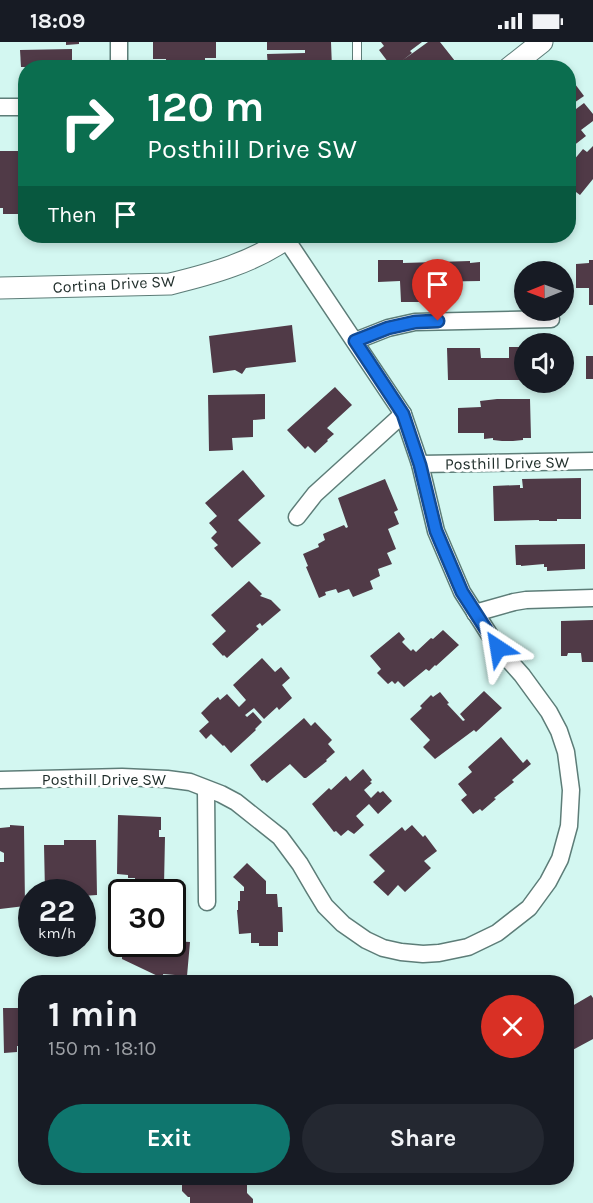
<!DOCTYPE html>
<meta charset="utf-8">
<style>
:root{--surface:#171b24;--page:#242831;--text:#f1f3f6;--muted:#9ea1a6;--accent:#0f766e}
body{margin:0;font-family:Karla,sans-serif;background:var(--page);color:var(--text);height:100vh;display:flex;flex-direction:column;font-size:22px;white-space:nowrap}
*{box-sizing:border-box;margin:0}
p{font-size:20px;color:var(--muted)}
.icon{flex:none;width:33px;height:33px;fill:none;stroke:currentColor;stroke-width:2;stroke-linecap:round;stroke-linejoin:round}
.map{position:relative;flex:1;overflow:hidden}
.sheet{position:absolute;left:18px;top:933px;width:556px;height:210px;display:flex;flex-direction:column;background:var(--surface);border-radius:24px;box-shadow:0 3px 9px #0003}
.sheet>*{flex:none}
.banner{position:absolute;left:18px;top:18px;width:558px;height:183px;border-radius:24px;box-shadow:0 3px 9px #0003;background:#0b6e4f;color:#fff;overflow:hidden}
.needle{width:39px;rotate:269deg}
.fabs{position:absolute;left:514px;top:219px;display:grid;gap:12px}
.fabs a{display:grid;place-items:center;width:60px;height:60px;border-radius:50%;background:var(--surface);box-shadow:0 3px 9px #0003;font-size:30px}
.speed{position:absolute;left:18px;top:837px;display:flex;gap:12px;font-size:30px;font-weight:700;text-align:center}
.speed>*{display:grid;place-content:center;width:78px;height:78px;border-radius:50%;background:var(--surface);box-shadow:0 3px 9px #0003;line-height:1}
.speed small{font-size:15px;font-weight:400}
.speed .limit{border:3px solid #111;border-radius:9px;background:#fff;color:#111}
.pin{position:absolute;display:grid;place-items:center;width:51px;height:51px;color:#fff;margin:-62px -26px;border-radius:50% 50% 50% 0;rotate:-45deg;box-shadow:0 0 6px #0007}
.pin .icon{rotate:45deg}
.me{position:absolute;width:66px;margin:-33px;rotate:327deg;stroke-linejoin:round;filter:drop-shadow(0 0 4px #0008)}
.turn{display:flex;align-items:center;gap:21px;height:126px;padding:0 30px;font-size:27px}
.turn .icon{width:78px;height:78px;stroke-width:2.5}
.turn b{display:block;font-size:42px;line-height:51px}
.then{display:flex;align-items:center;height:57px;padding:0 30px;background:#0003;gap:12px;font-size:22px}
.round{display:grid;place-items:center;flex:none;width:63px;height:63px;border-radius:32px;background:var(--page)}
.overview{display:flex;align-items:center;justify-content:space-between;height:102px;padding:0 30px}
h1{font-size:36px;font-weight:700;line-height:45px}
.action{display:flex;gap:12px;margin-top:auto;padding:12px 30px}
.action a{flex:1;height:69px;border-radius:36px;background:var(--accent);color:#fff;font-size:24px;font-weight:700;line-height:69px;text-align:center}
.action a+a{background:var(--page);color:var(--text)}
.status{display:flex;justify-content:space-between;align-items:center;height:42px;padding:0 30px;background:var(--surface);direction:ltr}
.status svg{height:16px;fill:currentColor}
.map>svg:first-child{display:block}
</style>
<div class="status"><b>18:09</b><svg viewBox="0 0 49 12"><path d="M0 12V9h3v3zM5 12V6h3v6zM10 12V3h3v9zM15 12V0h3v12zM26 1h20v11H26zM47 4h2v5h-2z"/></svg></div>
<div class="map">
<svg width="593" height="1161" viewBox="0 0 593 1161">
<rect width="100%" height="100%" fill="#d3f7f1"/>
<g fill="#503a47">
<polygon points="66,0 79,0 79,2 66,3"/>
<polygon points="153,0 216,0 216,16 205,16 205,26 166,26 166,17 153,17"/>
<polygon points="267,0 331,0 332,26 268,26 267,12 305,11 305,8 267,8"/>
<polygon points="381,0 422,0 410,9 412,11 403,18 428,0 440,0 455,19 446,26 388,26 391,24 379,8 384,4"/>
<polygon points="72,7 72,25 21,25 20,8"/>
<polygon points="572,38 584,54 568,65 568,40"/>
<polygon points="584,61 593,72 593,79 581,88 586,94 568,108 568,73"/>
<polygon points="593,104 593,137 580,153 568,144 570,139 568,138 568,125 583,107 587,110"/>
<polygon points="0,109 22,109 22,135 20,135 21,172 3,172 3,166 0,166"/>
<polygon points="378,218 403,218 403,221 470,219 470,221 480,220 480,239 421,240 422,260 401,260 400,239 378,240"/>
<polygon points="589,218 593,218 593,263 589,263 589,246 576,246 576,222 589,221"/>
<polygon points="292,283 296,320 246,326 242,332 235,328 213,331 209,294"/>
<polygon points="509,305 525,305 525,338 448,338 447,306 480,306 481,316 509,316"/>
<rect x="586" y="314" width="7" height="23"/>
<polygon points="335,345 352,363 327,386 334,392 327,398 328,399 315,411 308,404 305,407 287,388"/>
<polygon points="265,352 265,377 253,378 253,395 232,396 233,408 209,409 208,353"/>
<polygon points="497,357 530,357 531,396 523,396 523,398 513,399 502,399 493,398 493,396 484,397 484,391 458,391 458,366 481,365 480,359"/>
<polygon points="243,428 265,454 238,478 261,501 232,526 214,506 218,503 211,496 217,490 209,481 217,474 205,461"/>
<polygon points="581,436 581,477 557,477 557,479 539,479 539,478 494,479 493,444 520,443 520,446 523,446 522,437"/>
<polygon points="385,437 398,468 394,470 399,482 388,487 396,507 387,511 392,522 378,527 380,534 370,539 373,547 353,555 349,547 338,551 336,547 325,550 326,553 319,556 306,525 308,524 303,512 319,505 318,502 325,498 323,492 344,483 346,486 348,485 338,456"/>
<polygon points="585,502 585,527 547,529 547,525 544,525 544,522 521,524 521,523 516,523 515,503"/>
<polygon points="249,539 262,552 260,554 271,558 281,568 262,584 260,581 256,584 259,587 227,616 224,613 223,614 212,602 226,589 211,573"/>
<polygon points="593,578 593,620 582,620 581,611 568,611 567,614 561,614 561,579"/>
<polygon points="443,588 459,603 436,624 435,623 429,629 426,627 404,645 398,639 395,642 392,639 388,642 377,631 381,627 370,614 399,590 405,597 402,600 411,609 413,607 416,610 431,596 433,597"/>
<polygon points="262,616 275,630 281,625 290,636 282,643 292,656 279,668 277,665 264,677 254,666 245,673 247,675 253,670 262,680 255,687 256,688 231,711 224,703 223,704 211,692 206,697 199,689 209,680 201,671 212,660 218,655 220,658 227,652 239,665 246,658 233,643"/>
<polygon points="484,649 502,666 476,690 474,688 435,717 423,705 430,698 410,677 422,666 420,664 431,653 433,655 440,650 449,661 447,662 448,663 463,679 465,678 460,672"/>
<polygon points="304,676 311,684 315,680 332,698 328,702 335,710 326,718 327,719 306,736 304,736 290,722 267,741 264,738 262,739 250,723"/>
<polygon points="501,695 523,721 527,717 531,722 512,738 514,740 494,756 496,757 482,769 480,767 473,772 461,758 467,753 458,742 472,730 468,725"/>
<polygon points="363,727 372,738 370,740 372,741 364,748 371,756 378,749 380,751 383,749 392,759 378,772 369,762 356,774 364,783 354,792 348,788 341,794 336,789 334,790 312,762 329,746 331,748 346,734 350,739"/>
<polygon points="118,773 161,775 161,788 159,788 159,795 165,795 164,843 135,843 135,836 128,836 128,833 117,832"/>
<polygon points="10,783 24,784 25,864 0,867 0,820 4,820 4,811 0,809 0,786 10,785"/>
<polygon points="412,783 423,795 425,793 437,809 424,819 431,826 405,850 398,843 388,854 373,840 385,829 369,813 402,785 405,789"/>
<polygon points="64,798 96,798 97,853 82,854 82,850 77,850 77,847 59,847 59,850 45,850 44,803 64,803"/>
<polygon points="247,821 266,839 266,852 277,852 278,865 282,865 283,890 278,890 278,904 259,904 259,901 251,901 251,891 239,892 237,868 238,868 238,859 240,859 240,849 244,849 244,845 233,835"/>
<polygon points="172,899 190,900 187,934 163,932 164,937 122,917 122,902 172,902"/>
<polygon points="591,953 593,956 593,997 567,1011 567,972 569,971 567,967"/>
<polygon points="19,962 26,962 26,1004 17,1004 17,1010 4,1011 3,966 19,966"/>
<polygon points="185,1136 247,1136 247,1151 253,1157 253,1161 190,1161 190,1155 188,1155 182,1149 182,1143 185,1140"/>
</g>
<g fill="none" stroke-linecap="round" stroke-linejoin="round">
<g stroke="#5d7d78" stroke-width="10">
<polyline id="service" points="357,0 357,26"/>
</g>
<g stroke="#5d7d78" stroke-width="19">
<g id="minor">
<polyline points="119,0 119,26"/>
<polyline points="0,65 26,65"/>
<polyline points="355,299 388,286 415,280 551,277"/>
<polyline points="420,422 593,419"/>
<polyline points="297,475 315,452 403,372"/>
<polyline points="475,571 514,560 526,558 593,556"/>
<polyline points="0,738 122,735 167,737 190,740 221,752 236,760 280,795 300,822 314,846 325,864 343,882 366,898 383,906 401,910 423,912 439,911 468,905 497,891 529,866 548,840 560,817 569,784 571,748 566,710 559,689 549,670 522,633 498,606 462,550 436,489 420,422 403,372 286,197"/>
<polyline points="206,747 207,860"/>
</g>
</g>
<g stroke="#5d7d78" stroke-width="23">
<g id="tertiary">
<polyline points="509,26 542,0"/>
<path d="M 0,246 L 170,242 C 211,232 255,220 290,194"/>
</g>
</g>
<use href="#service" stroke="#fff" stroke-width="8"/>
<use href="#minor" stroke="#fff" stroke-width="16"/>
<use href="#tertiary" stroke="#fff" stroke-width="21"/>
</g>
<g fill="none" stroke-linecap="round" stroke-linejoin="round">
<g stroke="#114b97" stroke-width="15">
<polyline id="route" points="438,279 415,280 388,286 355,299 403,372 420,423 436,489 462,550 498,606"/>
</g>
<use href="#route" stroke="#1a73e8" stroke-width="10"/>
</g>
<g text-anchor="middle" dominant-baseline="central" stroke-width="6" stroke-linejoin="round" paint-order="stroke">
<g font-size="16" fill="#1f2d2a" stroke="#fff">
<text transform="translate(114 242) rotate(-3)">Cortina Drive SW</text>
<text transform="translate(507 421) rotate(-1)">Posthill Drive SW</text>
<text x="104" y="737">Posthill Drive SW</text>
</g>
</g>
</svg>
<div class="fabs">
<a><svg class="needle" viewBox="-14 -14 28 28"><path d="M0-13l5 13h-10z" fill="#e53935"/><path d="M0 13l5-13h-10z" fill="#9ea1a6"/></svg></a>
<a><svg class="icon" aria-label="sound" viewBox="0 0 24 24"><path d="M4 9h4l5-4v14l-5-4H4zM17 9q2 3 0 6"/></svg></a>
</div>
<div class="speed"><div>22<small>km/h</small></div><div class="limit">30</div></div>
<div class="pin" style="left:438px;top:279px;background:#d93025"><svg class="icon" aria-label="arrive" viewBox="0 0 24 24"><path d="M6 21V4h12l-3 4 3 4H6"/></svg></div>
<svg class="me" style="left:498px;top:606px" viewBox="-20 -20 40 40"><path d="M0-17L14 15 0 8-14 15z" fill="#1a73e8" stroke="#fff" stroke-width="4"/></svg>
<div class="banner">
<div class="turn"><svg class="icon" aria-label="right" viewBox="0 0 24 24"><path d="M7 20v-9h11M14 6l5 5-5 5"/></svg><div><b>120 m</b>Posthill Drive SW</div></div>
<div class="then">Then<svg class="icon" aria-label="arrive" viewBox="0 0 24 24"><path d="M6 21V4h12l-3 4 3 4H6"/></svg></div>
</div>
<section class="sheet">
<div class="overview"><div><h1>1 min</h1><p>150 m · 18:10</p></div><a class="round" style="background:#d93025;color:#fff"><svg class="icon" aria-label="close" viewBox="0 0 24 24"><path d="M6 6l12 12M18 6L6 18"/></svg></a></div>
<div class="action"><a>Exit</a><a>Share</a></div>
</section>
</div>
